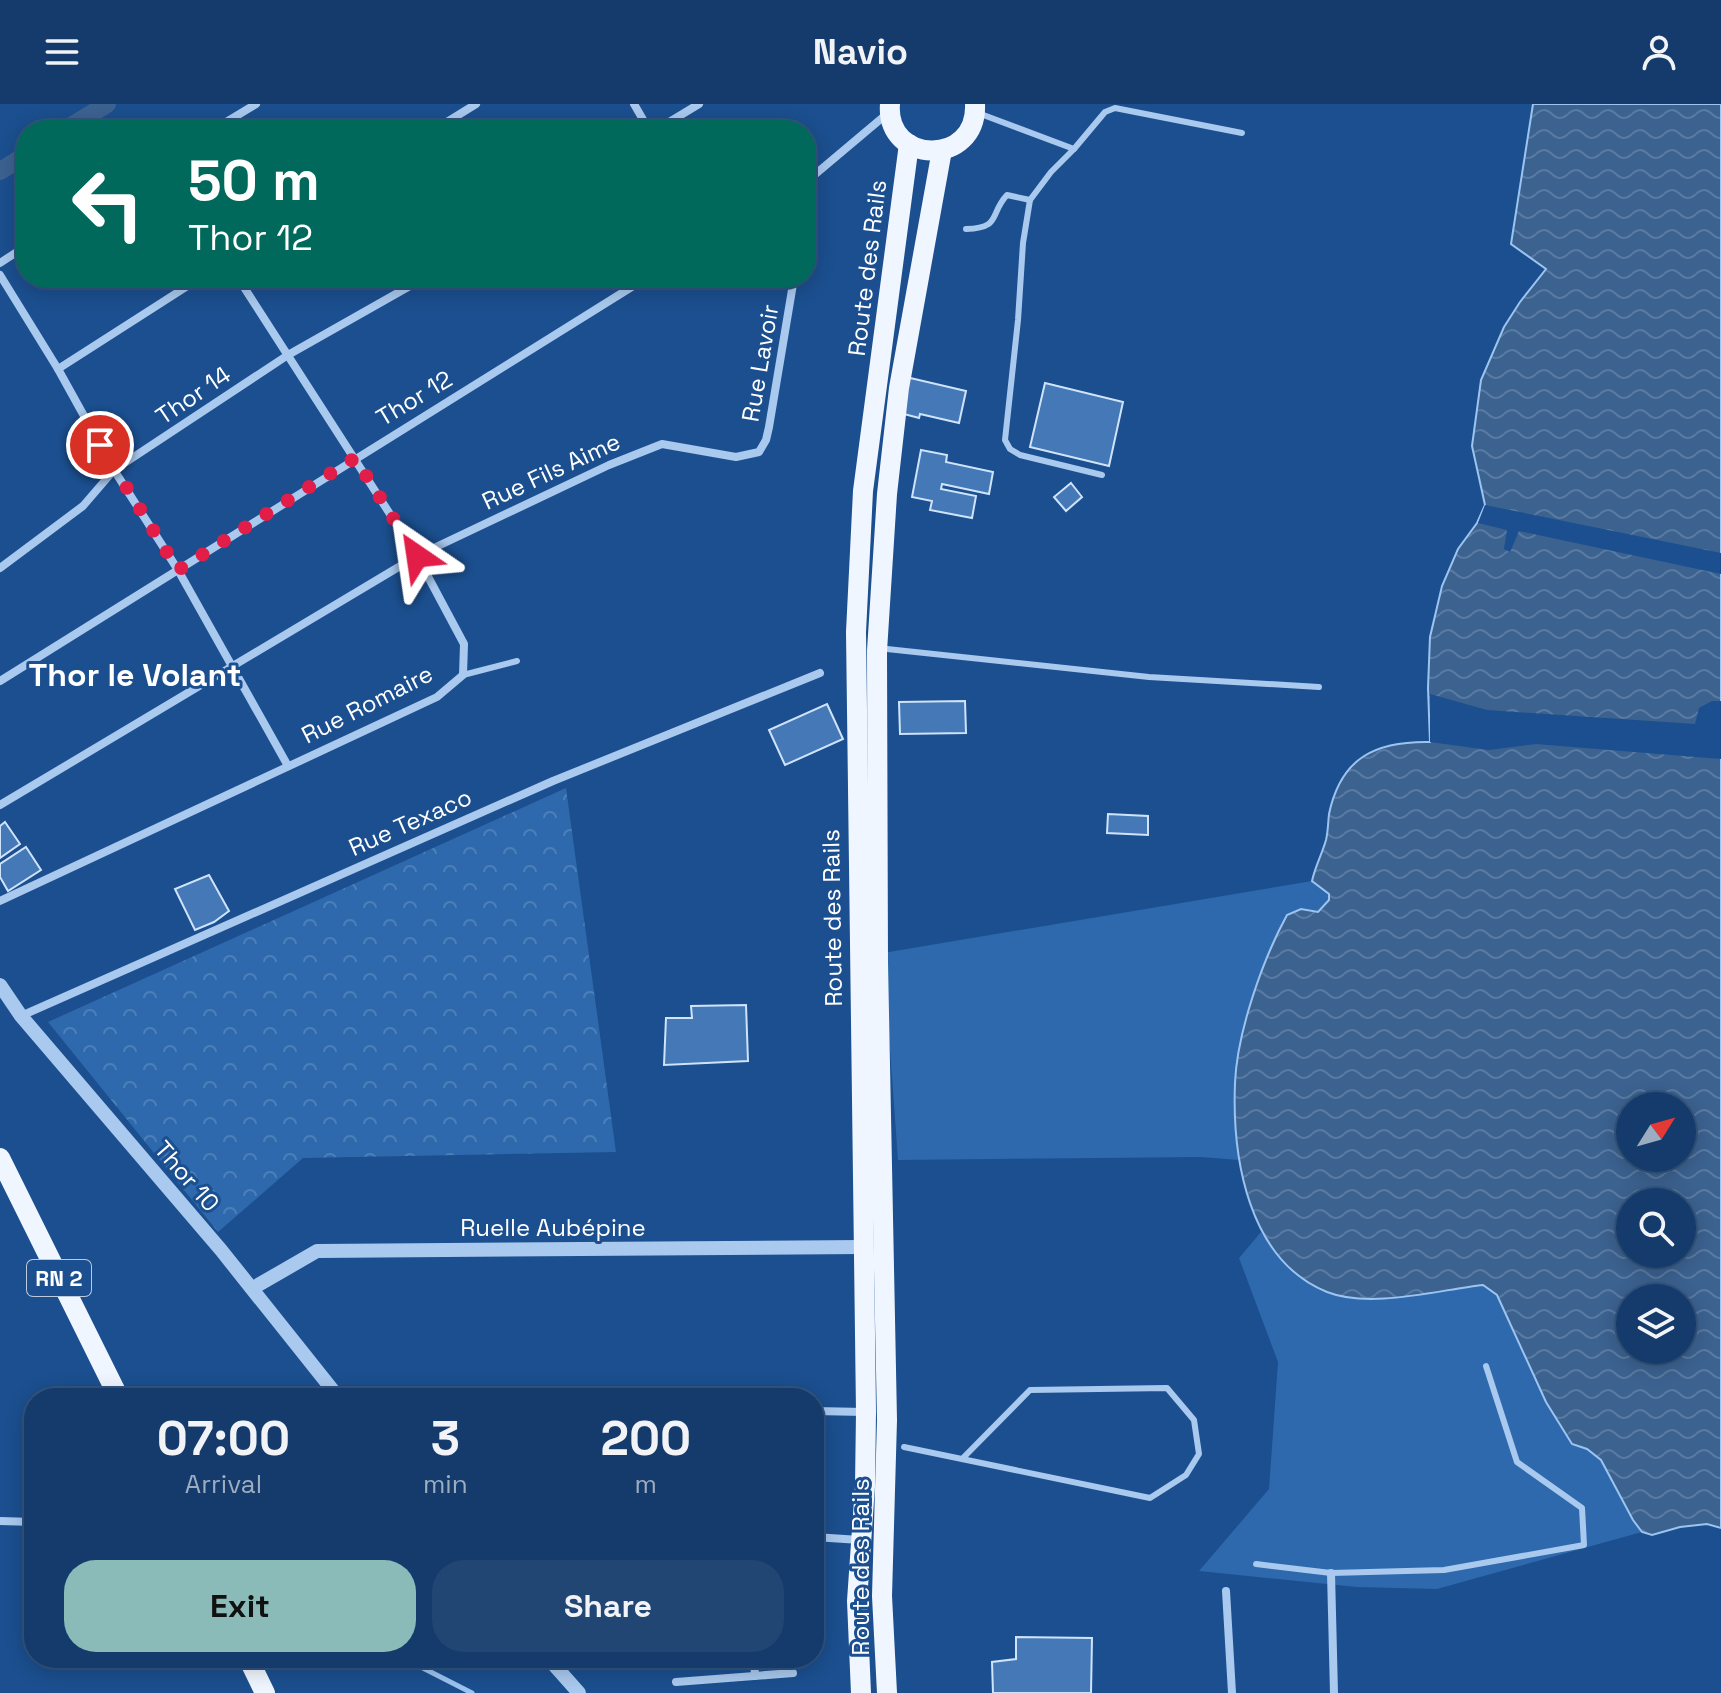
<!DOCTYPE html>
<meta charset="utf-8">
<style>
:root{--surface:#143b6b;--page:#214673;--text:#f1f3f6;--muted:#9dadc1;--line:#33557e;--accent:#8bbbb9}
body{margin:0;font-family:"Space Grotesk",sans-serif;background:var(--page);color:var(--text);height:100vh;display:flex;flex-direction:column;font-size:30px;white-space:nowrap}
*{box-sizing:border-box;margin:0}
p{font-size:26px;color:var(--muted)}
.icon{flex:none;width:44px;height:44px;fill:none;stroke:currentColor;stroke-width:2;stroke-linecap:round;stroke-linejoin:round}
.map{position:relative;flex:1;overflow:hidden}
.sheet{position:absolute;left:24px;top:1284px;width:800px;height:280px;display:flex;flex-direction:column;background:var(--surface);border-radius:32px;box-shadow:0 4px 20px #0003,0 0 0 2px var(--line)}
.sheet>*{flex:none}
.top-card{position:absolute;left:16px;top:16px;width:800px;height:168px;border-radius:32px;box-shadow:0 4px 20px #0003,0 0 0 2px var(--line);background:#00695c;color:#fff;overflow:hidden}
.needle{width:52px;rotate:53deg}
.fabs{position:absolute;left:1616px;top:988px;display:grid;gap:16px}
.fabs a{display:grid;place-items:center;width:80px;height:80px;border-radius:50%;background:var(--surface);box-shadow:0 4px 20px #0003,0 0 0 2px var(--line);font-size:40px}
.pin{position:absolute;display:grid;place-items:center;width:68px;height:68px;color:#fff;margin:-34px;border:4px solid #fff;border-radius:50%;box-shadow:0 2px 8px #0007}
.me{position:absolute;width:88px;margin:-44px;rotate:328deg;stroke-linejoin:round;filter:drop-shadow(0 0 6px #0008)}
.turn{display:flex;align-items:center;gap:28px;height:168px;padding:0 40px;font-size:36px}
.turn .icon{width:104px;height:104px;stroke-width:2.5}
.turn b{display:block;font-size:56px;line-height:68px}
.eta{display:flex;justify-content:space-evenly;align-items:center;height:136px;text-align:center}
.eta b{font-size:48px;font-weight:600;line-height:56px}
.cta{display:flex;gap:16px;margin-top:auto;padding:16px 40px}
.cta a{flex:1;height:92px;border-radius:32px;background:var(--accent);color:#111;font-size:32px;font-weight:600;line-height:92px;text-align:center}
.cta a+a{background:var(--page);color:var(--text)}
header{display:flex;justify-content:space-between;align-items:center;height:104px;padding:0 40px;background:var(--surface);font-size:36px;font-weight:600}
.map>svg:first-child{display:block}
</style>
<header><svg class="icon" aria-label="menu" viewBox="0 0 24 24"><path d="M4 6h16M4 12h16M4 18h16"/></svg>Navio<svg class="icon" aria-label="person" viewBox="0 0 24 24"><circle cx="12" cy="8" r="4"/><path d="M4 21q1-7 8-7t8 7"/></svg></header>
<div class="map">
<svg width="1721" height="1589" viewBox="0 0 1721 1589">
<defs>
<pattern id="forest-crowns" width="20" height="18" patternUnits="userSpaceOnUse" patternTransform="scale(2)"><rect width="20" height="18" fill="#2e69ad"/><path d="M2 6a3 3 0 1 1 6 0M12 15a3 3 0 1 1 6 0" fill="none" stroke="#4d80b9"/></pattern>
<pattern id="water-waves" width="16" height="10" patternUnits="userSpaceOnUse" patternTransform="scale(2)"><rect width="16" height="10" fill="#3c6290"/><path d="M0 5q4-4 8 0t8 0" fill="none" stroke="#597aa1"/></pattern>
</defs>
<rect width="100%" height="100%" fill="#1b4f8f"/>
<g fill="#2e69ad">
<polygon points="1312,777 1329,790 1329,796 1318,808 1301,805 1235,978 1238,1056 1201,1053 898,1056 883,849"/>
<polygon points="1261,1128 1299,1174 1378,1195 1483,1181 1497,1191 1546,1298 1561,1324 1572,1340 1587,1345 1601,1356 1633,1416 1642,1428 1437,1485 1357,1483 1199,1467 1269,1385 1278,1258 1239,1154"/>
</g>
<polygon fill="url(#forest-crowns)" points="566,684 616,1048 303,1054 218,1128 48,918"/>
<path fill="url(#water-waves)" stroke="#9cc4f0" stroke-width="2" fill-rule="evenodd" d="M 1533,0 L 1721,0 L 1721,1424 L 1707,1420 L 1680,1423 L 1652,1431 L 1642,1428 L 1633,1416 L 1601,1356 L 1587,1345 L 1572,1340 L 1546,1298 L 1497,1191 L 1483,1181 C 1438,1186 1370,1205 1327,1188 C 1248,1156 1232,1054 1235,979 C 1237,928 1263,855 1287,811 L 1301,805 L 1318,808 L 1329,796 L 1329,790 L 1312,777 C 1315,763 1322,750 1326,736 C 1328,728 1328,719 1329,710 C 1341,653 1376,637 1430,638 L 1428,584 L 1430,533 L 1442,482 L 1458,445 L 1477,419 L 1485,401 L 1472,342 L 1481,276 L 1504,223 L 1520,198 L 1546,165 L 1511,140 ZM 1630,1002 L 1682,1002 L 1682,1054 L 1630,1054 ZM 1630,1098 L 1682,1098 L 1682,1150 L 1630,1150 ZM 1630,1194 L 1682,1194 L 1682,1246 L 1630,1246 Z"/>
<g fill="#1b4f8f">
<polygon points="1485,401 1721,449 1721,470 1519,427 1510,448 1504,445 1507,426 1478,419"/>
<polygon points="1430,590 1487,606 1695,620 1699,604 1712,597 1721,597 1721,655 1536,640 1489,646 1430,638"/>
</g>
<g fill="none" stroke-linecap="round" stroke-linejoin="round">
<g stroke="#9cc4f0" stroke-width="5">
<polyline points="31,1536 34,1536"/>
<polyline points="155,1554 174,1554"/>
<polyline points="383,1554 417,1561 472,1589"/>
</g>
<g stroke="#3c6290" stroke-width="18">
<polyline points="65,26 107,0"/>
<polyline points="0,67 26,51"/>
</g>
</g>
<g fill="#4478b7" stroke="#cfe3fa" stroke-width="2">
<polygon points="906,273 966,287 959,319 920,310 919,314 904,310"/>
<polygon points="1045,279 1123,298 1109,362 1030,343"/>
<polygon points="921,346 947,351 946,358 993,368 989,390 942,380 941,385 976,392 972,414 930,406 932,397 912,393"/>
<polygon points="1071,379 1082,393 1066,407 1054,393"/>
<polygon points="965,597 966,629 900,630 899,598"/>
<polygon points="827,600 843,635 785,661 769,626"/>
<polygon points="1108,710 1148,712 1148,731 1107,729"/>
<polygon points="5,718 20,740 0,754 0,722"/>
<polygon points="26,743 41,766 8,787 0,773 0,760"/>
<polygon points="209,771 229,807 214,818 195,826 175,785"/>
<polygon points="746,901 748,957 664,961 666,914 692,914 691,902"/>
<polygon points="1016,1533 1092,1534 1091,1589 993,1589 992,1558 1016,1555"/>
</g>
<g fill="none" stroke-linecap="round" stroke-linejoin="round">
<g stroke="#a9c9ee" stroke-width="6">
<polyline points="978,9 1074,45 1105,8 1115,4 1242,29"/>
<polyline points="1074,45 1051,68 1030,96 1023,139 1018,216 1005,336 1010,345 1020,351 1102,371"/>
<path d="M 966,125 C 1002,124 989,110 1007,91 L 1030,96"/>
<polyline points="887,545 1149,573 1319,583"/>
<polyline points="463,571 517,557"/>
<polyline points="904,1343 1150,1394 1186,1371 1199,1350 1194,1316 1167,1284 1030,1286 962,1355"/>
<polyline points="1256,1460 1331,1469 1444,1466 1584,1441 1582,1404 1517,1358 1486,1262"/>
</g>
<g stroke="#a9c9ee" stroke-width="8">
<polyline points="634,0 649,26"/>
<polyline points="213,26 256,0"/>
<polyline points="434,26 476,0"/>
<polyline points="656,26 699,0"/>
<polyline points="806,78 888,9"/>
<polyline points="0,159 26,142"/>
<polyline points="0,171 58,265 114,366 178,466 288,662"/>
<polyline points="58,265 200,174"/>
<polyline points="0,464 83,402 114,366 288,251 424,174"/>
<polyline points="0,577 646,174"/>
<polyline points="0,701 417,452 609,361 662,340 736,353 759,348 766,336 769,323 794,174"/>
<polyline points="0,797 437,593 463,571 464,540 417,452 238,174"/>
<polyline points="21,912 553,677 820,569"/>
<polyline points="814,1307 865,1308"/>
<polyline points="0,1417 34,1418"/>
<polyline points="814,1433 860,1436"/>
<polyline points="1331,1469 1334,1589"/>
<polyline points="1226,1487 1232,1589"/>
<polyline points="438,1554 457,1560 482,1554"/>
<polyline points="754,1554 755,1572"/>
<polyline points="676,1578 793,1569"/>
</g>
<g stroke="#a9c9ee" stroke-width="14">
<polyline points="0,881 21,912 221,1146 339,1294"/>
<polyline points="253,1184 317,1147 863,1143"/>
<polyline points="548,1554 579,1589"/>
</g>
<g stroke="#f0f6ff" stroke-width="20">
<path d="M 890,0 C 885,61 978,63 975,0"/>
<polyline points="0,1054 119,1294"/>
<polyline points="248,1554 265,1589"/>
<polyline points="861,1589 857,1497 865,1382 866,1308 856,528 863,387 909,40"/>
<polyline points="887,1589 882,1492 887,1316 878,859 877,547 887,390 899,284 942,46"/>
</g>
</g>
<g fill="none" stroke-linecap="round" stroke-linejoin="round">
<polyline stroke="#e11d48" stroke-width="14" stroke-dasharray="0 25.2" points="100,341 178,466 355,354 417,452"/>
</g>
<g text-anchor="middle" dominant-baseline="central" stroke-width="6" stroke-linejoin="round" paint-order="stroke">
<rect fill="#1b4f8f" stroke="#bbcadd" stroke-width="2" x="27" y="1156" width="64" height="36" rx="6"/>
<g font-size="22" font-weight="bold" fill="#fff">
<text x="59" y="1174">RN 2</text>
</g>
<g font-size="24" fill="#fff" stroke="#1b4f8f">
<text transform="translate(867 164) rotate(-83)">Route des Rails</text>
<text transform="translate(760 259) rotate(-80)">Rue Lavoir</text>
<text transform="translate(193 291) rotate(-34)">Thor 14</text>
<text transform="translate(414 294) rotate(-31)">Thor 12</text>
<text transform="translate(551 367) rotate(-25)">Rue Fils Aime</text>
<text transform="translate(367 600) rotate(-27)">Rue Romaire</text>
<text transform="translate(410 718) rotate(-24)">Rue Texaco</text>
<text transform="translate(832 814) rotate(-91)">Route des Rails</text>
<text transform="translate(187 1072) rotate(49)">Thor 10</text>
<text x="553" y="1123">Ruelle Aubépine</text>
<text transform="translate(860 1463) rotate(-90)">Route des Rails</text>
</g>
<g font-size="32" font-weight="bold" fill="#fff" stroke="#1b4f8f">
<text x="135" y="571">Thor le Volant</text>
</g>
</g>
</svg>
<div class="fabs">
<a><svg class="needle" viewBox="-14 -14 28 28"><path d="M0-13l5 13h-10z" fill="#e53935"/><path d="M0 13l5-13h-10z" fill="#9dadc1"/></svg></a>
<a><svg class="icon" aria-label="search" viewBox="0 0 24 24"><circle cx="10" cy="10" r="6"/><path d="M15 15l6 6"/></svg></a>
<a><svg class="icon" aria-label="layers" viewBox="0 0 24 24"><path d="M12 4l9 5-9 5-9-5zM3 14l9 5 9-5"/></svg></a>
</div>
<div class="pin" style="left:100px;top:341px;background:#d93025"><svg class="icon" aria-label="arrive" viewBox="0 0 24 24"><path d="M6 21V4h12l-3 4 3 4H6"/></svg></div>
<svg class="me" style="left:417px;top:452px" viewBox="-20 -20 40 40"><path d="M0-17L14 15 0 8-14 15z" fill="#e11d48" stroke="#fff" stroke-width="4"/></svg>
<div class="top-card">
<div class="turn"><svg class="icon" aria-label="left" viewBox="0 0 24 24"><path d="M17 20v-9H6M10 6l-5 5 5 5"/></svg><div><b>50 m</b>Thor 12</div></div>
</div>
<section class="sheet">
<div class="eta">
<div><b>07:00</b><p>Arrival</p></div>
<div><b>3</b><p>min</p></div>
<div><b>200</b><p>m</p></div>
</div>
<div class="cta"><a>Exit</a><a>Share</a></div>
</section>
</div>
